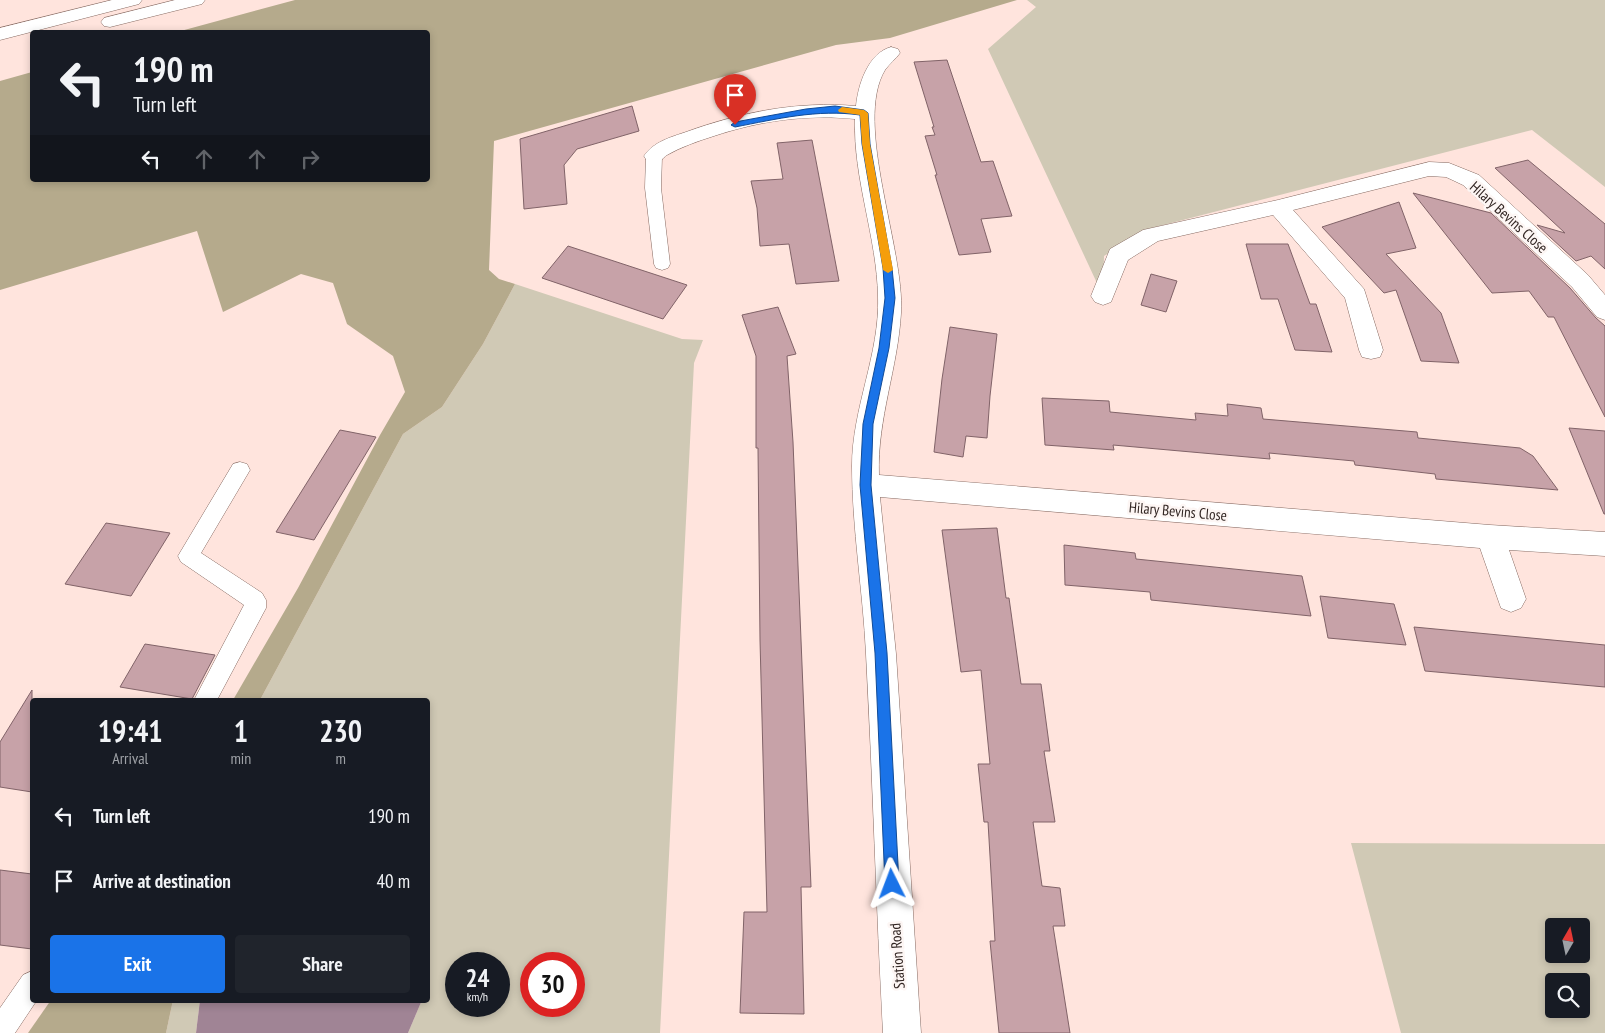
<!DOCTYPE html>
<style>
:root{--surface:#171b24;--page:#20242c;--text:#f1f3f6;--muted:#9ea1a6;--accent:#1a73e8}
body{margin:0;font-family:"PT Sans Narrow",sans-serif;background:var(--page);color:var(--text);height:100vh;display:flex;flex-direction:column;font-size:19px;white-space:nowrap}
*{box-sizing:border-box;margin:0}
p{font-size:16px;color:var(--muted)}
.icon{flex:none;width:28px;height:28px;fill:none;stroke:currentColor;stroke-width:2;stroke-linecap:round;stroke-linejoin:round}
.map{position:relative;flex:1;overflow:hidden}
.drawer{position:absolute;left:30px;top:698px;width:400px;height:305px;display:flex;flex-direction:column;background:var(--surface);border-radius:5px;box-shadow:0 2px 8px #0003}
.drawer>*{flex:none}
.banner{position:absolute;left:30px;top:30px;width:400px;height:152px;border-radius:5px;box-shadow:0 2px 8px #0003;background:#171b24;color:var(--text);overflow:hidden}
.needle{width:32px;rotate:9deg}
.controls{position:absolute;left:1545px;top:918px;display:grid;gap:10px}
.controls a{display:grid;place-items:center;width:45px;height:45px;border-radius:5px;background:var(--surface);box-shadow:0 2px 8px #0003;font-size:25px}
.speed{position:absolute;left:445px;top:952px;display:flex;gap:10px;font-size:25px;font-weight:700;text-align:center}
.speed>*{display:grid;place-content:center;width:65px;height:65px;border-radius:50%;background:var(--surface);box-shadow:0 2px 8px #0003;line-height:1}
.speed small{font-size:12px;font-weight:400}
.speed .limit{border:8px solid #d22;background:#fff;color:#111}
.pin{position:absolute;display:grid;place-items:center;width:42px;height:42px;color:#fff;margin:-51px -21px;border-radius:50% 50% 50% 0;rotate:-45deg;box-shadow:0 0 5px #0007}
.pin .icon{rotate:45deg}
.me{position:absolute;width:55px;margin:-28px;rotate:357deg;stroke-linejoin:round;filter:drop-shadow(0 0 4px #0008)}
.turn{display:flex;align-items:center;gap:18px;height:105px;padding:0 20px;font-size:22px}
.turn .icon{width:65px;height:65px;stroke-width:2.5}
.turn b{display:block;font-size:35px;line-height:42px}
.lanes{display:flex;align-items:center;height:48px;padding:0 20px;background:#0003;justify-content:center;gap:25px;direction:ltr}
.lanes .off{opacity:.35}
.eta{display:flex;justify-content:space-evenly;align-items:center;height:85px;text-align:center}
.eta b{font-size:30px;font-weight:700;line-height:35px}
.action{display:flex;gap:10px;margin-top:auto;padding:10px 20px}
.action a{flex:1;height:58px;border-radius:5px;background:var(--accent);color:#fff;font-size:20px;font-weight:700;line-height:58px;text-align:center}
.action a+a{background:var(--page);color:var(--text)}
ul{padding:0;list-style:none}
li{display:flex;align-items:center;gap:15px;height:65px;padding:0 20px}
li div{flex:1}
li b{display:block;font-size:19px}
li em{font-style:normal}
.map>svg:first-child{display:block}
</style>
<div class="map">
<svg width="1605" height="1033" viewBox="0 0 1605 1033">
<rect width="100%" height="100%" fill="#ffe4dd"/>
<g fill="#d0c9b5" fill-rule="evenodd">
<polygon points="1027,0 1605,0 1605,187 1532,130 1148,229 1104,256 1103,296 988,49 1036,7"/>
<path d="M 515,284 L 682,339 L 703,340 L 694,363 L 660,1033 L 408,1033 L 422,1000 L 428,1000 L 428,986 L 430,981 L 428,946 L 428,700 L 260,700 L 403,434 L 442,407 L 483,344 ZM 456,964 L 499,964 L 499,1006 L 456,1006 ZM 531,964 L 574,964 L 574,1006 L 531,1006 Z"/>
<path d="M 1351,843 L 1605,844 L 1605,1033 L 1401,1033 ZM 1581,926 L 1581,954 L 1554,954 L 1554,926 ZM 1581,981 L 1581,1009 L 1554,1009 L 1554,981 Z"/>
<polygon points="173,1000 200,1000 196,1033 166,1033"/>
</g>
<g fill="#b5aa8c">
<polygon points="295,0 1017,0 890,38 836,45 494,141 489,270 499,279 515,284 483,344 442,407 403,434 260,700 233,700 298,588 380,435 405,392 393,356 347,324 333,283 301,274 223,312 197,231 0,290 0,81 32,72 32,180 428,180 428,32 177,32"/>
<polygon points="51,1000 173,1000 166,1033 28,1033"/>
</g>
<polygon fill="#a08495" points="200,1000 422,1000 408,1033 196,1033"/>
<g fill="#c7a2a8" stroke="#816368">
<polygon points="947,60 981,162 993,161 1012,216 981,219 991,252 959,255 935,175 937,175 925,136 935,135 932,127 934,127 914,62"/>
<polygon points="632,106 639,131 577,149 564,165 567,204 524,209 520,139"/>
<polygon points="812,140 839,281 796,284 789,244 760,246 757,208 751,181 783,179 777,143"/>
<polygon points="1528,160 1605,224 1605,269 1591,256 1576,261 1537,225 1565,233 1495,168"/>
<polygon points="1413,193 1491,213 1570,288 1596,318 1605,326 1605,417 1554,317 1548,317 1529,291 1492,293"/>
<polygon points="1399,202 1416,248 1386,254 1441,313 1459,363 1421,361 1396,290 1384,293 1322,227"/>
<polygon points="1246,244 1288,244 1310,304 1316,304 1332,352 1295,350 1278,299 1261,299"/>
<polygon points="568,246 687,285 663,319 542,278"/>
<polygon points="1151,274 1177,281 1166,312 1141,305"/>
<polygon points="778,307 796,354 787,356 793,442 811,887 801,887 804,1014 740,1013 744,912 767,912 760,640 758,448 756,448 756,356 742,315"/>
<polygon points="950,327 997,334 990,396 987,438 966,436 963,457 934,452 942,379"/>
<polygon points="1042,398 1109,401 1110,412 1196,420 1195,413 1228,416 1227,404 1261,408 1263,419 1417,432 1418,438 1520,448 1533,456 1558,490 1436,479 1435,474 1355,465 1354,461 1269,453 1270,459 1113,445 1114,450 1045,445"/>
<polygon points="1569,428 1605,431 1605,514 1604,514"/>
<polygon points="340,430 376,437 314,540 276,532"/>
<polygon points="106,523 170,533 131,596 65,584"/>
<polygon points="997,528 1006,598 1009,598 1021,684 1041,684 1050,751 1044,751 1055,822 1033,822 1042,886 1060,888 1065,926 1053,926 1070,1033 999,1033 990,941 995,941 988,822 984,822 978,764 990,764 981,670 961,672 942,530"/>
<polygon points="1064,545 1135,553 1136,559 1302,576 1311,616 1151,600 1150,592 1065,585"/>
<polygon points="1320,596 1394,604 1406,645 1328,638"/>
<polygon points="1414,627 1605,645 1605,687 1425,671"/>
<polygon points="145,644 215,655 192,699 120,687"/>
<polygon points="32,690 32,792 0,787 0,742"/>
<polygon points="0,870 32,874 32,949 0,945"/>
</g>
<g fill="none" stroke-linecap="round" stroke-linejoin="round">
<g stroke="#866a62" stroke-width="1">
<g id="lane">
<polygon points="654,151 659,153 662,156 661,188 670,264 668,268 662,270 656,268 654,264 645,188 646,156 649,153"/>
<polygon points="240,462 247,464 250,470 201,553 262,593 266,600 266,608 217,700 194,700 244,605 181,562 178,556 233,464"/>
<polygon points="32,971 32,1000 37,1000 15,1033 0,1033 0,1008 23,975"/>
</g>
</g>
<g stroke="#866a62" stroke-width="1">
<g id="street">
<polygon points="112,0 142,0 139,4 0,40 0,28"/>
<polygon points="175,0 205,0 202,4 110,27 104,26 101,22 104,18"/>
<path d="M 891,47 L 898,49 L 900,53 C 896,59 889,64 885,70 C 853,123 905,249 901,313 C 898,368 877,419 879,475 L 1490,525 L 1605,532 L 1605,556 L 1509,550 L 1526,599 L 1521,608 L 1511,612 L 1501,608 L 1480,548 L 880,497 L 896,654 L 921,1033 L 883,1033 C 876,907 873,781 866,654 C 863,591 852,529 852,466 C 852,408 880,354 878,297 C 877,237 853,179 855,119 C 807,114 759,121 714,136 C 698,141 681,147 667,155 C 662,158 661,163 654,163 C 652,163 649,161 647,161 L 644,156 C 653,142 671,137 686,132 C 741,112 798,101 856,106 C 858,85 868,53 891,47 Z"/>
<polygon points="1429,162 1449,163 1479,175 1588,275 1605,295 1605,320 1597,317 1572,287 1463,185 1446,177 1429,176 1293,210 1364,289 1383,350 1380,357 1371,359 1362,357 1359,350 1345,298 1273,215 1158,241 1128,260 1111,302 1103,305 1095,302 1091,296 1110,249 1143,230 1278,200"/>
</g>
</g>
<use href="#lane" fill="#fff" fill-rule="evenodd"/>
<use href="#street" fill="#fff" fill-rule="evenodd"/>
</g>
<path fill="#1a73e8" stroke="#114b97" d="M 835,106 L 864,110 L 868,113 L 870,144 L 892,268 L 895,298 L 889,348 L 873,424 L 871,485 L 887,653 L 899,884 L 897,889 L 892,891 L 887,889 L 885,884 L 875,653 L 860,485 L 863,424 L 879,348 L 885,298 L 883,268 L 862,144 L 860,115 C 817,109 777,119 735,127 L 731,125 L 735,122 L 806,109 Z"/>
<polygon fill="#f59e0b" points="842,107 864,110 868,113 870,144 893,270 888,273 883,270 862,144 860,115 839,112 838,110"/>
<g text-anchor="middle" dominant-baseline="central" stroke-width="5" stroke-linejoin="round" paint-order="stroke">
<g font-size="15" fill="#312522" stroke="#fdf6f4">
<text transform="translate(1509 217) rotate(42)">Hilary Bevins Close</text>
<text transform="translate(1178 511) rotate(5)">Hilary Bevins Close</text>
<text transform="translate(897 956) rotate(-94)">Station Road</text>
</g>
</g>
</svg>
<div class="controls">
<a><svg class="needle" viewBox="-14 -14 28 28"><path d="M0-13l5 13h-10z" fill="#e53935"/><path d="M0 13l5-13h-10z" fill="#9ea1a6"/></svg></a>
<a><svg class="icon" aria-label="search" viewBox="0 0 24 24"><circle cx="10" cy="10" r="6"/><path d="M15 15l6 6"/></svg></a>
</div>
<div class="speed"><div>24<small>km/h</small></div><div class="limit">30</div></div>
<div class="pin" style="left:735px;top:125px;background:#d93025"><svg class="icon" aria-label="arrive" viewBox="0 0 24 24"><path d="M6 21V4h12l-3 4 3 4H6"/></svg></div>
<svg class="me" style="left:892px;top:884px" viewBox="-20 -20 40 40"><path d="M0-17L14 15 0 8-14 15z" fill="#1a73e8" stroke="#fff" stroke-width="4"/></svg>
<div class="banner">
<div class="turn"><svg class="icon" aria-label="left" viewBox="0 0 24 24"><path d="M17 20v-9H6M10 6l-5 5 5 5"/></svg><div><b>190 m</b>Turn left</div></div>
<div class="lanes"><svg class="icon" aria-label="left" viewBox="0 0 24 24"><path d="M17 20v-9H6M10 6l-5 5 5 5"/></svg><svg class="icon off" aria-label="ahead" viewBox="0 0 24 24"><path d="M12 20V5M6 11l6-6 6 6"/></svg><svg class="icon off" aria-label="ahead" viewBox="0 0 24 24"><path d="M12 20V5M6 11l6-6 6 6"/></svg><svg class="icon off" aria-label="right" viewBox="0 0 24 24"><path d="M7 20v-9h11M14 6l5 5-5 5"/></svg></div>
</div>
<section class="drawer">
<div class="eta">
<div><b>19:41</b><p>Arrival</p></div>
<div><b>1</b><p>min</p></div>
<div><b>230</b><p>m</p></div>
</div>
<ul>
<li><svg class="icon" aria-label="left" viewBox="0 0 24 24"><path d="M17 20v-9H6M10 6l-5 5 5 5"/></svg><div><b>Turn left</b></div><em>190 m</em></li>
<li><svg class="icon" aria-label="arrive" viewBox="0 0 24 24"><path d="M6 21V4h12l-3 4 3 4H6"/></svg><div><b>Arrive at destination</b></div><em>40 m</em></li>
</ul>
<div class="action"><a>Exit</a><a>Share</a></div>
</section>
</div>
